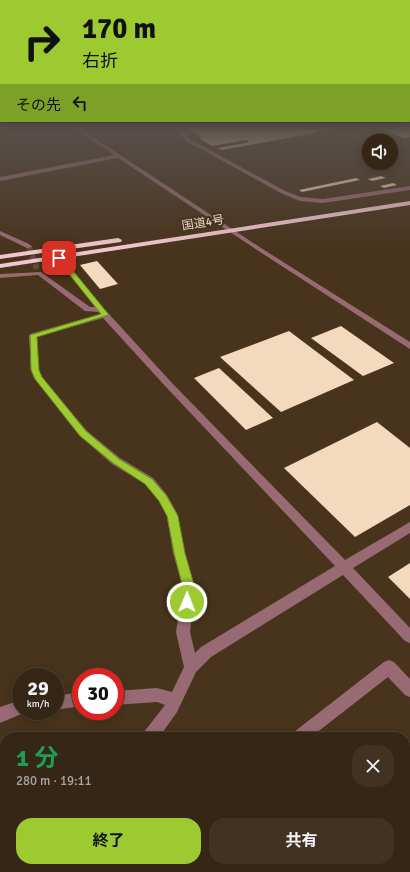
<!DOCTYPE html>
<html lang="ja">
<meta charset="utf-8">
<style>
:root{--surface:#362615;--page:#413222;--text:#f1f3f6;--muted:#aaa5a0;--line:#504334;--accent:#9dca30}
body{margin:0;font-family:Signika,"Noto Sans JP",sans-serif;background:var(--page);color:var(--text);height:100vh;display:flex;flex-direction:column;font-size:15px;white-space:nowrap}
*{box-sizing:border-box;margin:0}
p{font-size:13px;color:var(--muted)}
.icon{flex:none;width:22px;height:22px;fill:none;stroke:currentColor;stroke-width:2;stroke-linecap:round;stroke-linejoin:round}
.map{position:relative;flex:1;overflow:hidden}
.details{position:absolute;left:0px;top:732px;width:410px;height:140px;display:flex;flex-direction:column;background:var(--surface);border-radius:16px 16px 0 0;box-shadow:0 2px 10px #0003,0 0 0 1px var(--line)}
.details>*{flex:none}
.top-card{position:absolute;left:0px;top:0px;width:410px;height:122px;box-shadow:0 2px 10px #0003,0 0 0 1px var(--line);background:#9dca30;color:#111;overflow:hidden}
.buttons{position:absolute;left:362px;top:134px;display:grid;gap:8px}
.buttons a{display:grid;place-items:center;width:36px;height:36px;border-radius:50%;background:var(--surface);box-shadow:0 2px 10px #0003,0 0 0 1px var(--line);font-size:20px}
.speed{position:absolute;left:12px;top:668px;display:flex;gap:8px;font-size:20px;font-weight:700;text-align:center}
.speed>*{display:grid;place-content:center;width:52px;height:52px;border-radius:50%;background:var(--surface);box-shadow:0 2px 10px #0003,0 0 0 1px var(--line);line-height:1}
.speed small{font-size:10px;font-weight:400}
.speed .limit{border:6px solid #d22;background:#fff;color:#111}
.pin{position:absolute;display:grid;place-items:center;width:34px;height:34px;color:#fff;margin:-17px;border-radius:8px;box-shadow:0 2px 6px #0006}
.me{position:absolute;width:44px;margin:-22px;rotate:1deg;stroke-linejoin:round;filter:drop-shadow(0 0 3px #0008)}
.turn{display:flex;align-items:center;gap:14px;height:84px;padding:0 16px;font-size:18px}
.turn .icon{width:52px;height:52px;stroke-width:2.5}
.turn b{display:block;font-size:28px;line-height:34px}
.then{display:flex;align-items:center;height:38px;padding:0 16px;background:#0003;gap:8px;font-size:15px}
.round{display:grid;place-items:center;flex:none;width:42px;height:42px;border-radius:16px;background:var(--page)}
.overview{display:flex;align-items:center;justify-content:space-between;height:68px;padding:0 16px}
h1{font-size:24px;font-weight:700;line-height:30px;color:#1e9e55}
.cta{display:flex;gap:8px;margin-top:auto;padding:8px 16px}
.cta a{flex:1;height:46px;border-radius:16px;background:var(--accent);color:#111;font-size:16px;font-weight:700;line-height:46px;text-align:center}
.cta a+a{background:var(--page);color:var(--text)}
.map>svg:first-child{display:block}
</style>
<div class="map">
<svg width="410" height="872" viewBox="0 0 410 872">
<rect width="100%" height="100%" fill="#48331c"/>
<g fill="#f3d9be">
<polygon points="185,127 336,127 336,128 313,132 315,133 222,150 218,148 250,142 246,140 212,146 198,138 202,137"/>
<polygon points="376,127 410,127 410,137 404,138"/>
<polygon points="381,176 386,178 372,181 368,179"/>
<polygon points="356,178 360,180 302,192 299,190"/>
<polygon points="393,183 397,185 384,188 380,186"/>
<polygon points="97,261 118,284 100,289 80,265"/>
<polygon points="341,326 394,363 363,376 311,338"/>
<polygon points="289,331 354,380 281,412 220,357"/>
<polygon points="219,368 273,418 246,430 194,378"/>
<polygon points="377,422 410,448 410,505 355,537 284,468"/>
<polygon points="410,563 410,599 388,577"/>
<polygon points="405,778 410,784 410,872 226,872 232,867 405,867"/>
</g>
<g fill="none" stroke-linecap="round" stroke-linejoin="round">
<polyline stroke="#5f4b36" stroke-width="6" stroke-dasharray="6 3" stroke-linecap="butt" points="29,247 37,269"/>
<polyline stroke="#83715d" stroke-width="1" stroke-dasharray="1.5 1" stroke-linecap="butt" points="0,140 5,139"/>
<g fill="#986b74" fill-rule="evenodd">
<polygon points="73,127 78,127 261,248 410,342 410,349 257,250 118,158 0,181 0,177 114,155"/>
<polygon points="172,127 182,129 190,139 285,191 301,197 323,199 410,186 410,190 323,203 300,201 281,193 186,141 178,131"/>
<polygon points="0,231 29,244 32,247 27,248 0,235"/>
<path d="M 59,255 L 61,256 L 108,313 L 172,383 L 345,560 L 410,522 L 410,533 L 353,568 L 410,628 L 410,643 L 405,641 L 343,575 L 211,657 L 196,672 L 177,712 L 160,736 L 141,737 L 144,732 L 165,705 L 157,702 L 115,705 L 115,691 L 157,688 L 172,692 L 184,667 L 176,632 L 183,588 L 173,553 L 167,516 L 159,501 L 145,484 L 112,464 L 79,435 L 34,378 L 31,370 L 29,336 L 30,334 L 100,314 L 99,312 L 85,311 L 38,275 L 0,278 L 0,274 L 41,272 L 90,307 L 95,307 L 56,257 ZM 103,318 L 166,387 L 335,566 L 201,647 L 195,653 L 190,632 L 195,588 L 185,553 L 177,513 L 167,495 L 153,478 L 120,458 L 87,431 L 42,377 L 39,370 L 37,337 Z"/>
<polygon points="389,660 394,662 410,679 410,697 405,695 388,677 311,737 291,737 294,732 384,662"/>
<polygon points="81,692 81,706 55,710 55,696"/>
<polygon points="21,700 21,711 27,711 26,712 0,723 0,707"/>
<polygon points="54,867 72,867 70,872 52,872"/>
<polygon points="117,867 139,867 137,872 115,872"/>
</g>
<g fill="#f2c6ce" fill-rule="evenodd">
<polygon points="410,201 410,205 0,268 0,264"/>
<polygon points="118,238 122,240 121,242 0,259 0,255"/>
</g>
</g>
<linearGradient id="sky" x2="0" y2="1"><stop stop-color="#281c0f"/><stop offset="0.51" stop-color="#58504b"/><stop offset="1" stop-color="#58504b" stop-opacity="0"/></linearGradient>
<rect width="410" height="249" fill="url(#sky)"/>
<polygon fill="#9dca30" stroke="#66831f" points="57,256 61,256 109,315 37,337 39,370 42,377 86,431 119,459 152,479 166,495 178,516 185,553 195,588 191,606 187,608 183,606 181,602 183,588 174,553 167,516 159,501 145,484 113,463 80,436 35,379 31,370 30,335 101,314 57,259"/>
<g text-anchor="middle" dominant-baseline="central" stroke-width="4" stroke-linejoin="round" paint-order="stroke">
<g font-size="12" fill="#e2d5c7" stroke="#48331c">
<text transform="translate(203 223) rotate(-9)">国道4号</text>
</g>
</g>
</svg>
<div class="buttons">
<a><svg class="icon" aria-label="sound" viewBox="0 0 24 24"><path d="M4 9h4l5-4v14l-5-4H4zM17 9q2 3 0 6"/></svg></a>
</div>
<div class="speed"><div>29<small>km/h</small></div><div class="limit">30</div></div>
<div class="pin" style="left:59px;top:258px;background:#d93025"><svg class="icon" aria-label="arrive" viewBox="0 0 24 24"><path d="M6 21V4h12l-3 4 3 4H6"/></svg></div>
<svg class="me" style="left:187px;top:602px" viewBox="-20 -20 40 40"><circle r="17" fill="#9dca30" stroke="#fff" stroke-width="3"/><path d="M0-11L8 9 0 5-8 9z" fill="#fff"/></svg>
<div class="top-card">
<div class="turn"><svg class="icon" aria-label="right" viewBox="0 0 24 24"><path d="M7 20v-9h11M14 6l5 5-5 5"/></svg><div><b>170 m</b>右折</div></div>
<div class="then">その先<svg class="icon" aria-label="left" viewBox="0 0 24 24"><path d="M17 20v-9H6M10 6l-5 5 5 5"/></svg></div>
</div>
<section class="details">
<div class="overview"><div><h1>1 分</h1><p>280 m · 19:11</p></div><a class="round"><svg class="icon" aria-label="close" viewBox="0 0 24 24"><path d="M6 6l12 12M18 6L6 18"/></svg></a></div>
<div class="cta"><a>終了</a><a>共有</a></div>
</section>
</div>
